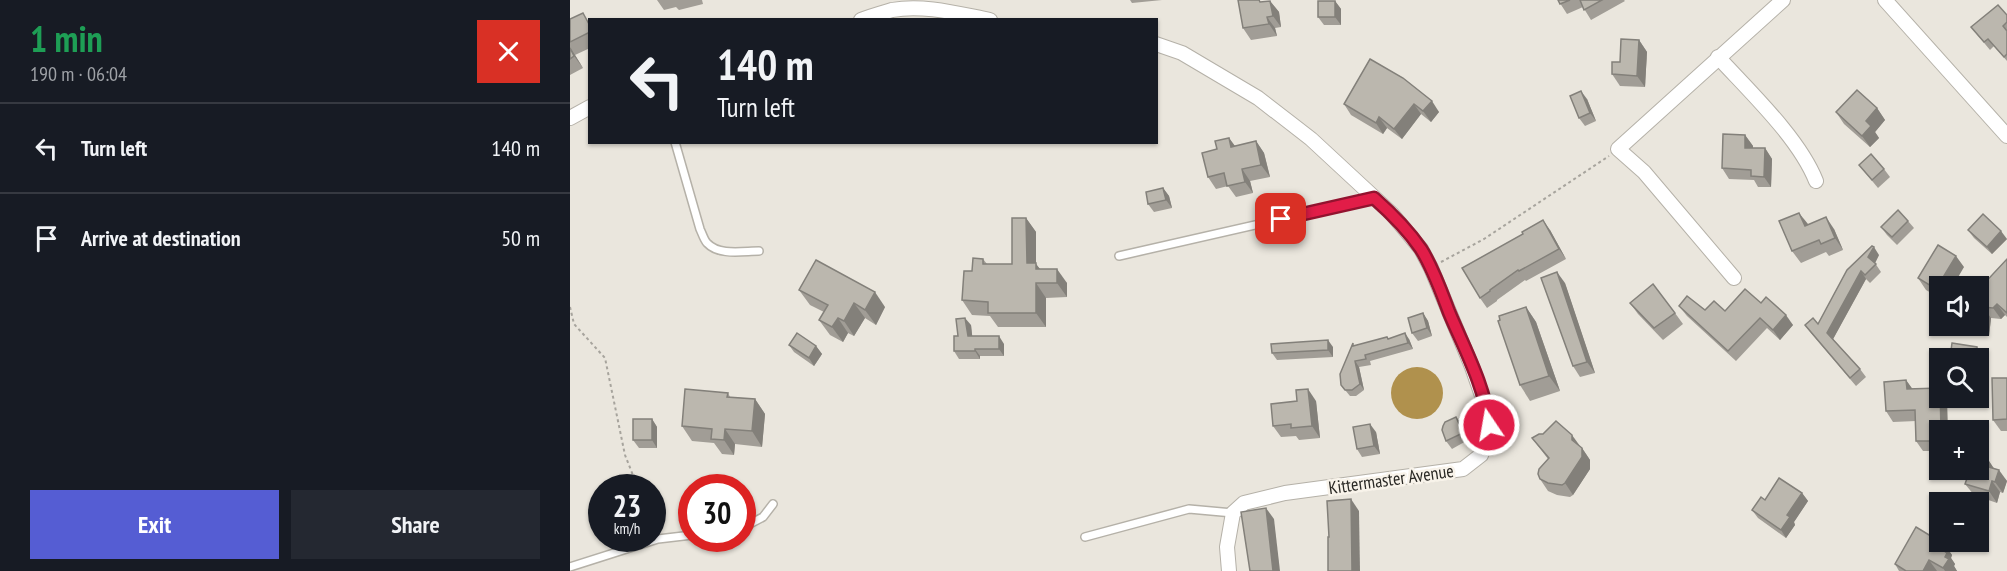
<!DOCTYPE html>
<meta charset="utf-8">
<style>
:root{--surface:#171b24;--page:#242831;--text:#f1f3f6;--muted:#9ea1a6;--line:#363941;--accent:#555dd3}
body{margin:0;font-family:"PT Sans Narrow",sans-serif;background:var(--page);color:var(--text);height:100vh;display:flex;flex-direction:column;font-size:22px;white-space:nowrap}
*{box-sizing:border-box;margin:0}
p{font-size:20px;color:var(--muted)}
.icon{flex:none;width:33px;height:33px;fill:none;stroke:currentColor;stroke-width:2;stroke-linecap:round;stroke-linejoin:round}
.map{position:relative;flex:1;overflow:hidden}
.panel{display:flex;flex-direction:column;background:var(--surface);width:570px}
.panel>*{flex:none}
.hud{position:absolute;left:18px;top:18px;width:570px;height:126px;border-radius:0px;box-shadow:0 2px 4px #0004;background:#171b24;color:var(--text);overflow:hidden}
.fabs{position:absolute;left:1359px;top:276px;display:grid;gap:12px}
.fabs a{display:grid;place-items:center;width:60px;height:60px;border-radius:0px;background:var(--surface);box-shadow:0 2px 4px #0004;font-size:30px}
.speed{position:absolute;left:18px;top:474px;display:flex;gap:12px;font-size:30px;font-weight:700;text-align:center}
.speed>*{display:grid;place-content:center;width:78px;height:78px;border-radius:50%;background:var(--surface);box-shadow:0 2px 4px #0004;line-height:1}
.speed small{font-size:15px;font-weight:400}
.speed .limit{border:9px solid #d22;background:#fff;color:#111}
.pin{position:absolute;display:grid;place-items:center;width:51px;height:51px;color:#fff;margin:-26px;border-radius:12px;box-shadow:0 3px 9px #0006}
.me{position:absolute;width:66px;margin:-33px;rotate:348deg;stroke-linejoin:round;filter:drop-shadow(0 0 4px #0008)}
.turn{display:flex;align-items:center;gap:21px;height:126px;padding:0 30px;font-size:27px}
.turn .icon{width:78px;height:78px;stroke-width:2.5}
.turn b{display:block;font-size:42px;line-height:51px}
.round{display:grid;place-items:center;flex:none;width:63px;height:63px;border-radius:0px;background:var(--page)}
.overview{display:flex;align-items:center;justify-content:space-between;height:102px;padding:0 30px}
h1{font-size:36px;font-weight:700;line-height:45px;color:#1e9e55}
.cta{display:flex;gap:12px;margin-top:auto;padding:12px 30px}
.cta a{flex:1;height:69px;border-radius:0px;background:var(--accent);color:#fff;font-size:24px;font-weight:700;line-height:69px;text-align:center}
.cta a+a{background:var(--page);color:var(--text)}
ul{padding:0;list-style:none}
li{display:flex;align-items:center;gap:18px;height:90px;padding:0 30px;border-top:2px solid var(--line)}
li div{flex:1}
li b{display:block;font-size:22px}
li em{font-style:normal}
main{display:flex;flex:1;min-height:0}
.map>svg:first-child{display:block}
</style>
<main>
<section class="panel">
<div class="overview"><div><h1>1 min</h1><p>190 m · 06:04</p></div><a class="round" style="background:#d93025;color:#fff"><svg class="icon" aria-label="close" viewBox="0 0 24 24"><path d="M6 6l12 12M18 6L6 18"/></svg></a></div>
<ul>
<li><svg class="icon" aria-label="left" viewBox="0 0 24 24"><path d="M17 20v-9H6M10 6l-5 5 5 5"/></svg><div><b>Turn left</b></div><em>140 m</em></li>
<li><svg class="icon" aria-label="arrive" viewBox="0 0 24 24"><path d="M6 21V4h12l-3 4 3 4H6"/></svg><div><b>Arrive at destination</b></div><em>50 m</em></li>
</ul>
<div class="cta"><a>Exit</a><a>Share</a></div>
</section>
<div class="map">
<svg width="1437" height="571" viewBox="0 0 1437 571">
<rect width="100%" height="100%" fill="#eae6dd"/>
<circle fill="#b0914d" cx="847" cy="393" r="26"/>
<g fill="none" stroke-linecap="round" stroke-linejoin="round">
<g stroke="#b5b1a8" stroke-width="10">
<g id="service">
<path d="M 105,142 L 130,229 C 132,233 134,240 137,243 C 149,256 173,251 189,251"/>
<polyline points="549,256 804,198"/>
<polyline points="172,528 193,517 203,504"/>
<polyline points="515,537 619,509 663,513"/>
<polyline points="0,567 88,539 122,535"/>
</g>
</g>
<g stroke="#b5b1a8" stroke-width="16">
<g id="minor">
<polyline points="1315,0 1437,136"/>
<path d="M 291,20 C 301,16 312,13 322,10 C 354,4 389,14 420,20"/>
<polyline points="586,44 612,53 688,98 723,125 741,139 822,214 851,249 861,268 902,367 917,410 918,437 911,455 893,469 715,493 674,503 663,513 657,547 659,571"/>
<path d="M 1148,57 C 1180,92 1229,138 1246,181"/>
<polyline points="0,118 20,107"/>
<polyline points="1164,278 1074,172 1048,149 1213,0"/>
</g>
</g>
<g stroke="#a7a49d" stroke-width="2" stroke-dasharray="3 3" stroke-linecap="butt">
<polyline points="871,262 914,239 1039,156"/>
<polyline points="0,307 4,324 35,358 55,455 68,488"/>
</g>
<use href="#service" stroke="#fff" stroke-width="7"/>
<use href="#minor" stroke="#fff" stroke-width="14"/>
</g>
<g fill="#a19d96">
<polygon points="87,0 132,0 133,4 109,10 106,7 94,10"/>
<polygon points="560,0 592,0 562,3"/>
<polygon points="988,0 1054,0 1055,1 1021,20 1013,7 997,14"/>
<polygon points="695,1 700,1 709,12 711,27 705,28 707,36 681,40 673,28"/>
<polygon points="765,1 771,9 771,25 754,25 748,17"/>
<polygon points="1437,15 1437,61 1424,46 1420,50 1401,27"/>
<polygon points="0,19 20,23 20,48 5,55 13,68 0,75"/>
<polygon points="1069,40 1077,52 1075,87 1050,86 1042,74 1050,62"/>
<polygon points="800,59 869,112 861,122 851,114 832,139 817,128 813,134 781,115 774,104"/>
<polygon points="1017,99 1026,121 1015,126 1009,118"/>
<polygon points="1307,108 1315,120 1305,132 1309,138 1300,147 1274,124 1266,112"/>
<polygon points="1175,135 1183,146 1183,148 1195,148 1202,159 1201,187 1188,187 1184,180 1159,179 1152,168"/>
<polygon points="659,138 665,146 686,141 694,153 700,177 680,181 683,193 666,197 658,186 646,189 638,177 647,149"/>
<polygon points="1289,165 1314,169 1320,177 1308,188"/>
<polygon points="593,188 599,196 602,208 584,212 578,204"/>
<polygon points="456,218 466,232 466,264 470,269 497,283 497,297 476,298 476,327 428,327 420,316 402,315 392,300 402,271 413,259 417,264 442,264"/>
<polygon points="1338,221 1344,228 1327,245 1317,235 1311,227"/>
<polygon points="1238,225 1264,229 1273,250 1259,256 1256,252 1231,263 1222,251"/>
<polygon points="980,230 996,259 956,281 955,280 927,300 927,301 917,308 910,298"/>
<polygon points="1398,230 1437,239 1422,254 1404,238"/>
<polygon points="1309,255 1305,263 1311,272 1300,283 1296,279 1263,339 1290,369 1296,377 1286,386 1241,333 1235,325 1248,324 1277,270"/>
<polygon points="1437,259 1437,317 1435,315 1431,319 1421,318 1419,336 1408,326 1408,290"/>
<polygon points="1394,267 1370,286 1370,298 1356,290 1348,278"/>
<polygon points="995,283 1025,373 1010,377 1003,366"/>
<polygon points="229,290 315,307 306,325 295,318 284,336 278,333 273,342 260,335 249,320 254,312 240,305"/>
<polygon points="1060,303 1105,313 1113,324 1093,340 1068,314"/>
<polygon points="1191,303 1223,325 1210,340 1197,328 1166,361 1117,316 1109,306 1135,310 1155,311"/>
<polygon points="956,307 966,322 990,391 960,401 950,385 930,320"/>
<polygon points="853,313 858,321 862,336 848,341 842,333"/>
<polygon points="401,325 402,336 434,344 434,356 410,356 410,359 389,359 384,351 388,336"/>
<polygon points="818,339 839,339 843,349 800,361 801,365 789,367 794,390 786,396 780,396 771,385 785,346"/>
<polygon points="219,345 246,346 252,354 244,366 224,352"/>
<polygon points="763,347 763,357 707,360 702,353"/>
<polygon points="1437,378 1437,431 1431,431 1423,420"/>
<polygon points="1336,380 1342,389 1370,398 1376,398 1377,399 1370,430 1370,451 1353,451 1346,441 1346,421 1323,422 1316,411"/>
<polygon points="158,393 160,397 185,399 195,414 192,447 165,444 164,455 152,454 144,443 122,441 112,426"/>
<polygon points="746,401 750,438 729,440 726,436 711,437 703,426"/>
<polygon points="886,417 892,425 898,440 882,449 876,441"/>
<polygon points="82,419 87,427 87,448 69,448 63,440"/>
<polygon points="806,432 810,454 792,457 787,449"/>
<polygon points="962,438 1010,447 1012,448 1020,460 1020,469 1003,495 1000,497 987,495 978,491 970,479 978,459"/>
<polygon points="1417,458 1424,469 1437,481 1433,493 1430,492 1427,503 1404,495 1395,484"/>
<polygon points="1232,493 1238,501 1224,522 1225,525 1216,538 1188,518 1182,510 1195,500"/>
<polygon points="1374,544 1382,555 1381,558 1385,564 1384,566 1387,571 1329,571 1325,564"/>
</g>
<g fill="#83807a">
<polygon points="700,1 709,12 711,27 703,16"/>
<polygon points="765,1 771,9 771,25 765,17"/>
<polygon points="697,17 705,28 707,36 699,24"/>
<polygon points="1069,40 1077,52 1075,87 1067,76"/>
<polygon points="0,47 5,55 13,68 4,56"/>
<polygon points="1011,91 1017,99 1026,121 1020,113"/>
<polygon points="862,101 869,112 861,122 853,111"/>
<polygon points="844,104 851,114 832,139 824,129"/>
<polygon points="1307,108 1315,120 1305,132 1309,138 1300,147 1292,136 1296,121"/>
<polygon points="809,117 817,128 813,134 806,123"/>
<polygon points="1175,135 1183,146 1182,159 1175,148"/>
<polygon points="659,138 667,149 661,147"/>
<polygon points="686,141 694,153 700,177 691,165"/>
<polygon points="1195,148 1202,159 1201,187 1194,177"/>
<polygon points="672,169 680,181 683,193 675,182"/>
<polygon points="593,188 599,196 602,208 596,200"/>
<polygon points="1229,213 1238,224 1243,238 1235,226"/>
<polygon points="1256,217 1264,229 1273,250 1265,238"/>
<polygon points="456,218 466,232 466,264 476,277 457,263"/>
<polygon points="973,220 980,230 996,259 989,249"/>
<polygon points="1431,231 1437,239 1422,254 1417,247"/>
<polygon points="1304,247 1309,255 1304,265 1298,257"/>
<polygon points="1386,256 1394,267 1383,286 1370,286 1370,294 1366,289"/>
<polygon points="487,269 497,283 497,297 487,283"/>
<polygon points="1291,271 1296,279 1262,341 1257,333"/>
<polygon points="987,272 995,283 1025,373 1017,362"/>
<polygon points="466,283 476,298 476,327 466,313"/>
<polygon points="305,292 315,307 306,325 295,310"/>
<polygon points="284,303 295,318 284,336 274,321"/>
<polygon points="1427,304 1435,315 1431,319 1423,308"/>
<polygon points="956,307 966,322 990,391 979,376"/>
<polygon points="1413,307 1421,318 1419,336 1411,324"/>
<polygon points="853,313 858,321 862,336 857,328"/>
<polygon points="1216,315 1223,325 1210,340 1203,330"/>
<polygon points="268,318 278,333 273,342 262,327"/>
<polygon points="395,318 401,325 403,343 398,336"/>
<polygon points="835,333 839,339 843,349 838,343"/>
<polygon points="429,336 434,344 434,356 429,349"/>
<polygon points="758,340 763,347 763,357 758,350"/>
<polygon points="246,346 252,354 244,366 239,358"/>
<polygon points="1407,347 1415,359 1411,387 1408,383 1408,358 1406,358"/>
<polygon points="405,349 410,356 410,359 405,351"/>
<polygon points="785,361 789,367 794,390 790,384"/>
<polygon points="1336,380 1344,391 1337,389"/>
<polygon points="738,389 746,401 750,438 742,426"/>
<polygon points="1370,398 1376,398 1377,399 1378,430 1371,430"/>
<polygon points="185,399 195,414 192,447 182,431"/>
<polygon points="886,417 892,425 898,440 893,433"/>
<polygon points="82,419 87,427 87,448 82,440"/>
<polygon points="800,424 806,432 810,454 804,446"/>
<polygon points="155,429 165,444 164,455 154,440"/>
<polygon points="1002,435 1010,446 1002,440"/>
<polygon points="1012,448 1020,460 1020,469 1003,495 995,483"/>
<polygon points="1417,458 1425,470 1415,466"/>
<polygon points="1429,470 1437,481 1433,493 1425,482"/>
<polygon points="1422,481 1430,492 1427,503 1419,491"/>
<polygon points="1232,493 1238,501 1224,522 1225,525 1216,538 1211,530 1217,515"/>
<polygon points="781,499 789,511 790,571 782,571"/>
<polygon points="696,508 704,519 710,571 703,571"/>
<polygon points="1374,544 1382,555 1381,558 1385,564 1384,566 1387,571 1375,571 1373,568 1371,549"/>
<polygon points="1359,560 1367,571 1353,571"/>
</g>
<g fill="#bbb7ae" stroke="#83807a" stroke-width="1.5">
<polygon points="668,0 689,0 690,2 700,1 703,16 697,17 699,24 673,28"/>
<polygon points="988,0 1000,0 990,4"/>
<polygon points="1010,0 1032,0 1014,10"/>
<rect x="748" y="1" width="17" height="16"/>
<polygon points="1428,5 1437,15 1437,22 1433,26 1437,31 1437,54 1434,57 1418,39 1414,42 1401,27"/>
<polygon points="13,13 20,26 20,32 0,42 0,19"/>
<polygon points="1051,39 1069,40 1067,76 1042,74 1042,62 1050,62"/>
<polygon points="0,48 4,56 0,59"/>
<polygon points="800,59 833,78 862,101 853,111 844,104 824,129 809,117 806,123 774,104"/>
<polygon points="1287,90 1307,108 1296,121 1301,126 1292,136 1266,112"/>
<polygon points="1011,91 1020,113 1009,118 1000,96"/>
<polygon points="1153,134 1175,135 1175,148 1195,148 1194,177 1181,176 1181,170 1152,168"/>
<polygon points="659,138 661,147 686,141 691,165 672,169 675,182 657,186 654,173 638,177 632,153 647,149 645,141"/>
<polygon points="1301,154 1314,169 1302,180 1289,165"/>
<polygon points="593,188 596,200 578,204 576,192"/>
<polygon points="1328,210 1338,221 1322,237 1311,227"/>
<polygon points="1229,213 1235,226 1256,217 1265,238 1251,244 1249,240 1222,251 1209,221"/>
<polygon points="1413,214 1431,231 1417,247 1398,230"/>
<polygon points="442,218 456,218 457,263 466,263 466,269 487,269 487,283 466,283 466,313 418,313 418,302 392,300 394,271 402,271 403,258 413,259 413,264 442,264"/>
<polygon points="973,220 989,249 949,271 948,270 920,290 920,291 910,298 892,268 953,234 952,232"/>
<polygon points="1368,245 1386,256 1366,289 1348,278"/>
<polygon points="1302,246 1304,247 1298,257 1306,264 1295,275 1291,271 1257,333 1290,369 1280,378 1235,325 1243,318 1248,324 1277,270"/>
<polygon points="1437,259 1437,313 1427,304 1423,308 1413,307 1411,324 1408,322 1408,290"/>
<polygon points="246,260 305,292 295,310 284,303 274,321 268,318 262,327 249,320 258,305 229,290"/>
<polygon points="987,272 1017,362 1003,366 971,278"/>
<polygon points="1083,284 1105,313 1084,328 1060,303"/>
<polygon points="1175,289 1191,303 1196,297 1216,315 1203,330 1190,318 1158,351 1109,306 1117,296 1135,310 1144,301 1155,311"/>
<polygon points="956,307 979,376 950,385 928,321 930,320 929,316"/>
<polygon points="853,313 857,328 842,333 838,318"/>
<polygon points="395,318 398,336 429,336 429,349 405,349 405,351 384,351 384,336 388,336 386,319"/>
<polygon points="227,333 246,346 239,358 219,345"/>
<polygon points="835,333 838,343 795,355 796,359 785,361 790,384 782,390 775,390 771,385 770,374 783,343 783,346 817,337 818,339"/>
<polygon points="758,340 758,350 702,353 701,344"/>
<polygon points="1382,343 1407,347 1406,358 1380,358"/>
<polygon points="1422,378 1437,378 1437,419 1423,420"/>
<polygon points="1336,380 1337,389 1370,388 1371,430 1370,430 1370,441 1346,441 1345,410 1316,411 1314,382"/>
<polygon points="115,389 158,393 157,397 185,399 182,431 155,429 154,440 141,439 142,429 112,426"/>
<polygon points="738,389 742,426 721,428 721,424 703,426 701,404 727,401 726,390"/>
<polygon points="886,417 893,433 876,441 872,430 873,426 875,422"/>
<rect x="63" y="419" width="19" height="21"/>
<polygon points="986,421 1002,435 1002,440 1012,448 1012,457 995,483 992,485 978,483 970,479 968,474 969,469 979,458 962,438 969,434 973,434"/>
<polygon points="800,424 804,446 787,449 783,427"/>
<polygon points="1408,456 1417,458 1415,466 1429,470 1425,482 1422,481 1419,491 1395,484 1400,470 1408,470"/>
<polygon points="1209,478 1232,493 1217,515 1220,517 1211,530 1182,510 1191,497 1195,500"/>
<polygon points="781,499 782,571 758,571 758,537 759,537 757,501"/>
<polygon points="696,508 703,571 680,571 671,512"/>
<polygon points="1346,527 1374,544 1371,549 1377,553 1375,557 1379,559 1373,568 1359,560 1353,571 1336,571 1325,564"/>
</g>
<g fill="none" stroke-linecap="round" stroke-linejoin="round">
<g stroke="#92132f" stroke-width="15">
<path id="route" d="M 711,219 L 804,198 C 821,213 838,230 851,249 C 863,268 871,291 879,312 C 894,348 915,386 919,425"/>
</g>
<use href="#route" stroke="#e11d48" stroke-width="10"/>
</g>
<g text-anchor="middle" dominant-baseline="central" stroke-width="5" stroke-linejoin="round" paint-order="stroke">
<g font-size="18" fill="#292824" stroke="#f8f3ea">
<text transform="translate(821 479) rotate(-8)">Kittermaster Avenue</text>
</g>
</g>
</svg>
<div class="fabs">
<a><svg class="icon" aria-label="sound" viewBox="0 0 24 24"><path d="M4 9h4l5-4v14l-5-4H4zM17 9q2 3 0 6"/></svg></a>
<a><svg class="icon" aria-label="search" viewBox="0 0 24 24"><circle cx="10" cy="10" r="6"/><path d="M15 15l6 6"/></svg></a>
<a>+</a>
<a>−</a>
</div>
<div class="speed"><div>23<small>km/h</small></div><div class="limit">30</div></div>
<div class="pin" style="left:711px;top:219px;background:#d93025"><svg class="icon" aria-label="arrive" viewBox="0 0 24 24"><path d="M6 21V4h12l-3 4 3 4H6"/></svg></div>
<svg class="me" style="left:919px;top:425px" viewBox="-20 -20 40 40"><circle r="17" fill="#e11d48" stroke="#fff" stroke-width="3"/><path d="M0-11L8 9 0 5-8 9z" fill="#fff"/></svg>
<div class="hud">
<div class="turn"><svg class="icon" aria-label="left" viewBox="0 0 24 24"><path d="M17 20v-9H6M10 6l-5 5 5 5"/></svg><div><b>140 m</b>Turn left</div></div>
</div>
</div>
</main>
